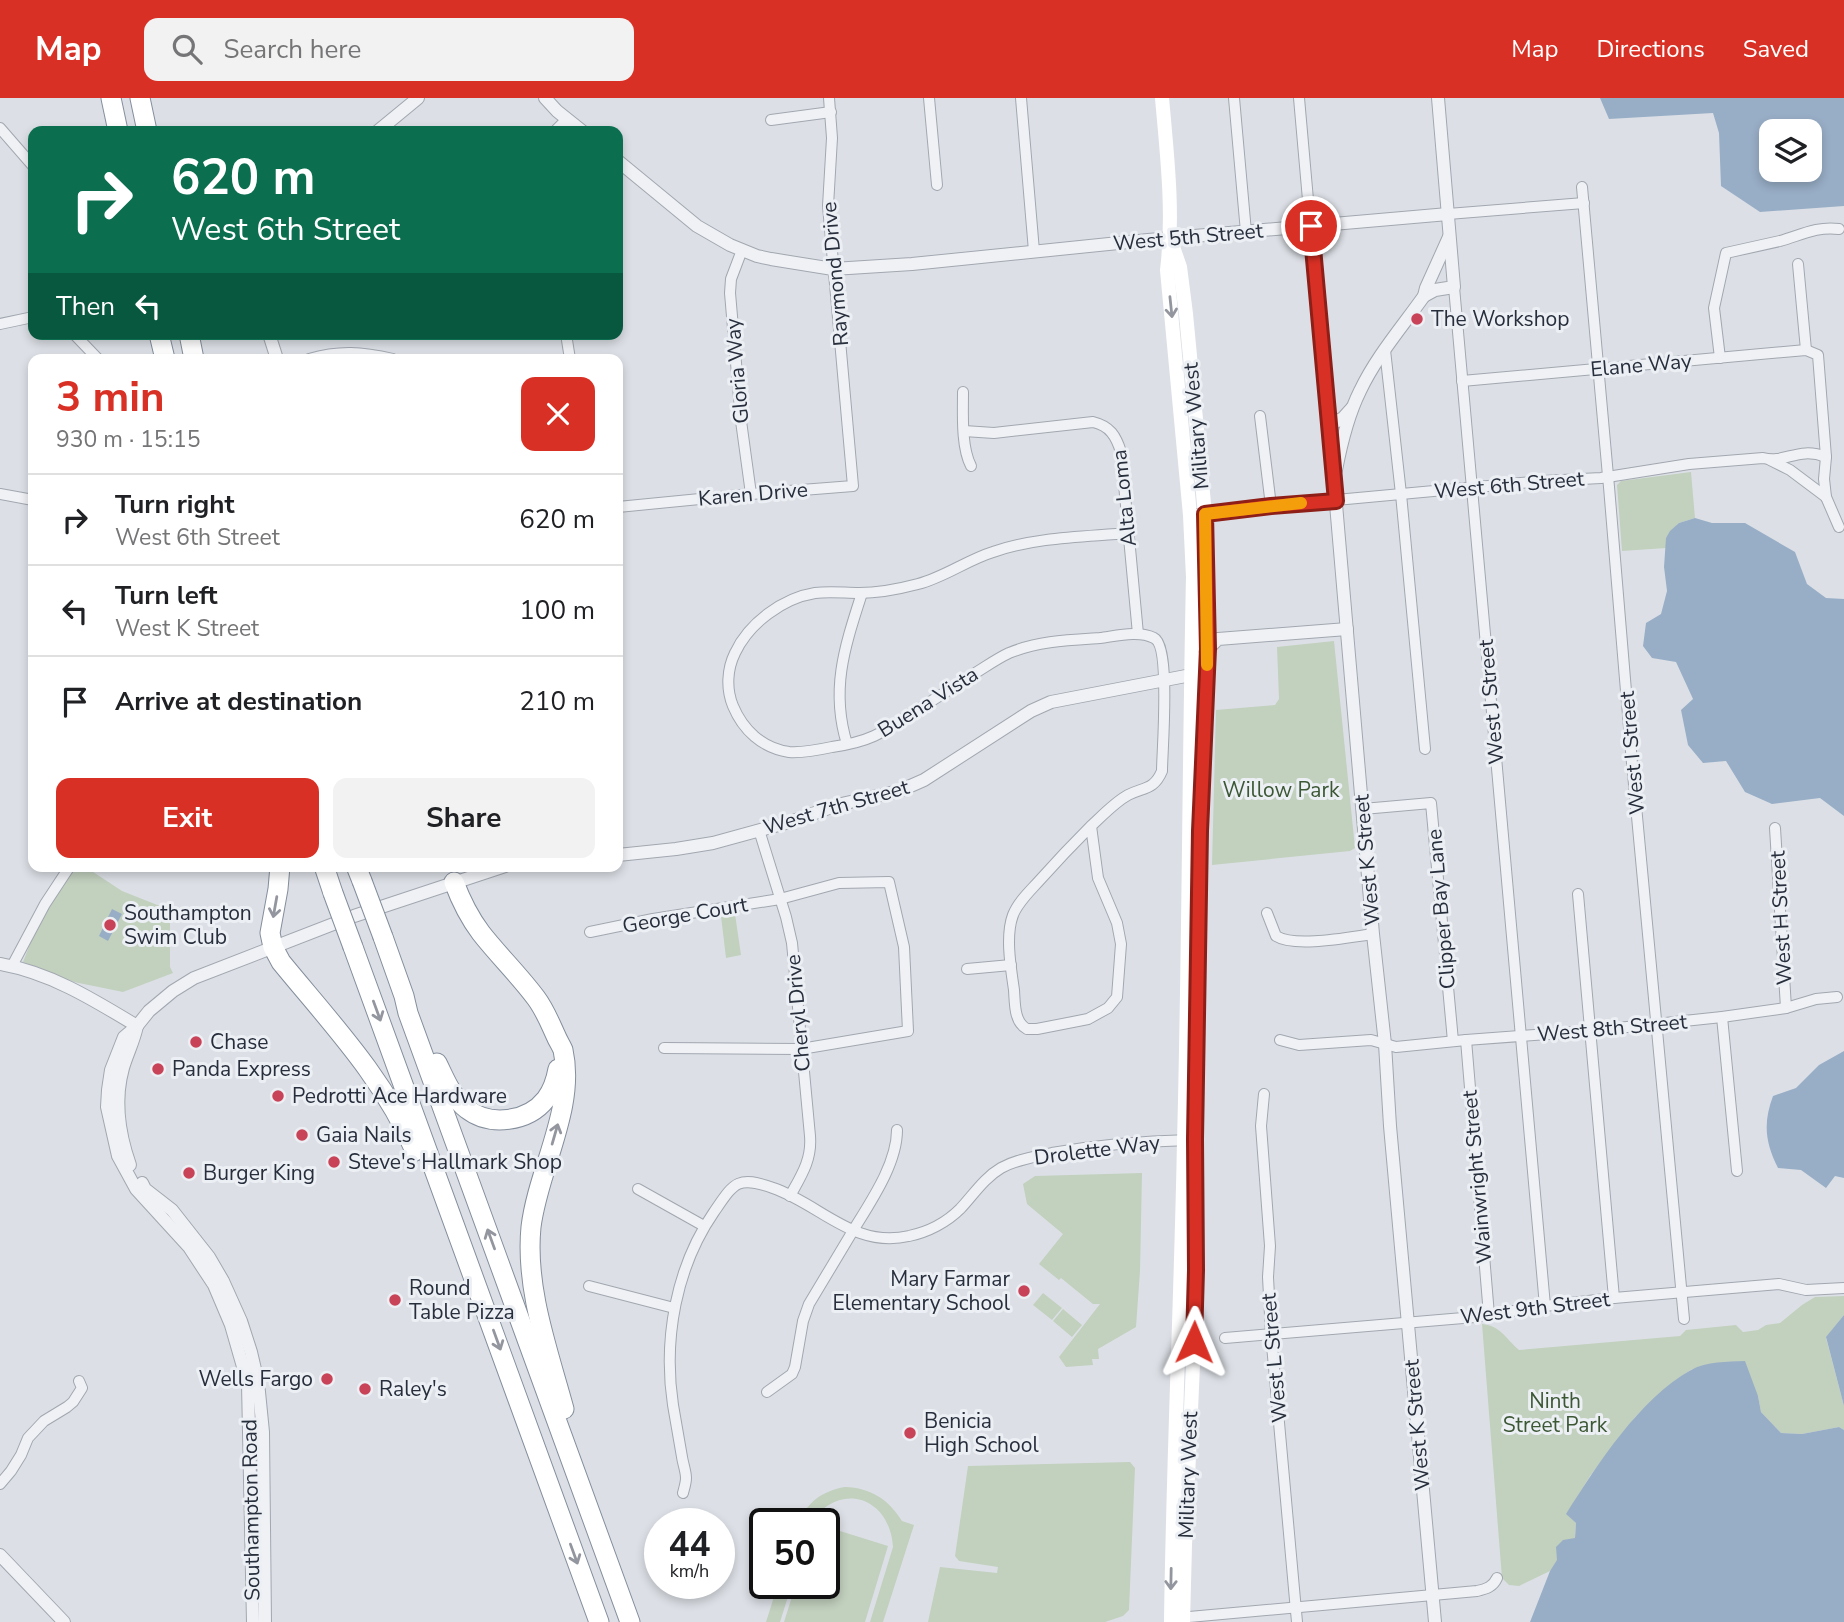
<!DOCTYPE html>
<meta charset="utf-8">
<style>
:root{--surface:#fff;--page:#f2f2f2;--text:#202124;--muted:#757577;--line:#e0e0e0;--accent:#d93025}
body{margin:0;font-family:"Nunito Sans",sans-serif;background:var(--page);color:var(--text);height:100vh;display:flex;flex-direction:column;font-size:26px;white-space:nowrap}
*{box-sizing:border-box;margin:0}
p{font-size:23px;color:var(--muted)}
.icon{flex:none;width:38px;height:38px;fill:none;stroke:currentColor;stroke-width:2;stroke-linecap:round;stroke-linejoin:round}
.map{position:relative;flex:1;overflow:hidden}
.side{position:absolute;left:28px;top:256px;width:595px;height:518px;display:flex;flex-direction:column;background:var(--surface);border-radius:14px;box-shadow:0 4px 10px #0003}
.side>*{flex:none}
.banner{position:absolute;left:28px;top:28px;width:595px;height:214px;border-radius:14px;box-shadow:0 4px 10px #0003;background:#0b6e4f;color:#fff;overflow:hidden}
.buttons{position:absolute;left:1759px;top:21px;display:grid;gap:14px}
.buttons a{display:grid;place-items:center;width:63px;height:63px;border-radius:14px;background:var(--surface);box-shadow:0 4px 10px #0003;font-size:35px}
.speed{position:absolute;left:644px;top:1410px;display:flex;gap:14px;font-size:35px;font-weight:700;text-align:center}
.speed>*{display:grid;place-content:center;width:91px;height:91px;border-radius:50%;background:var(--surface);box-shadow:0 4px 10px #0003;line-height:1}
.speed small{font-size:18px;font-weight:400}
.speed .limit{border:4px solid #111;border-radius:10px;background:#fff;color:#111}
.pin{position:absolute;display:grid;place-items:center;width:60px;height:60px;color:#fff;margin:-30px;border:4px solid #fff;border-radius:50%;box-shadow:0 2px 7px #0007}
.me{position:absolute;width:77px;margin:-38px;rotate:1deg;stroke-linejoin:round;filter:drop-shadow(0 0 5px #0008)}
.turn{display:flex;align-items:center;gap:24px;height:147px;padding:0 28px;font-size:32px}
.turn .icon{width:91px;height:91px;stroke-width:2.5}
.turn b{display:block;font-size:49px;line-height:60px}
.then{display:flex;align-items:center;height:66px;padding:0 28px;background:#0003;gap:14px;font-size:26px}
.round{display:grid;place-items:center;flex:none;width:74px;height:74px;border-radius:14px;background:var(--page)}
.overview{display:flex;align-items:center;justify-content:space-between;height:119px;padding:0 28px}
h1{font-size:42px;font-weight:700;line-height:52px;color:var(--accent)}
.action{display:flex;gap:14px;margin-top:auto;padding:14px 28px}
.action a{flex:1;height:80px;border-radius:14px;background:var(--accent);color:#fff;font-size:28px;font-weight:700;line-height:80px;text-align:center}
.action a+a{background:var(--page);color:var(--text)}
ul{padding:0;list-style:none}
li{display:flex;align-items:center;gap:21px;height:91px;padding:0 28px;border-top:2px solid var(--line)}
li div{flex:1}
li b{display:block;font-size:26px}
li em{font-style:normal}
header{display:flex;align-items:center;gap:42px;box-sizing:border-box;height:98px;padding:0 35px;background:var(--accent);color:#fff}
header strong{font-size:33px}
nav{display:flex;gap:38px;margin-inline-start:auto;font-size:24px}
.search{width:490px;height:63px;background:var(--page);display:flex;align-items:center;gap:18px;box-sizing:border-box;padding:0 24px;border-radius:14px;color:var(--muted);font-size:26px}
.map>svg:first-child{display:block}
</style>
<header>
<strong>Map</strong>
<div class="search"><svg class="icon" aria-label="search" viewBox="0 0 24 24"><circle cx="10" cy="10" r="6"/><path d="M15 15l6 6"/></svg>Search here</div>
<nav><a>Map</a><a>Directions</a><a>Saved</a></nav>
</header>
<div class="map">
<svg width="1844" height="1524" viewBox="0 0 1844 1524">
<rect width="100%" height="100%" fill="#dce0e6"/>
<g fill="#c2d0be">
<polygon points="1691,374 1695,420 1679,425 1666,440 1666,450 1622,453 1617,387 1621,383"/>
<polygon points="1334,543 1355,750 1350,753 1340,754 1212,767 1216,612 1275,607 1279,601 1277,549"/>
<polygon points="75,768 84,768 122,793 170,812 170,869 173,875 123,894 74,884 23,864 37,828"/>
<polygon points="735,816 741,857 726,860 721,818"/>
<polygon points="1142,1075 1140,1173 1136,1229 1098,1251 1099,1261 1092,1261 1093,1267 1066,1269 1059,1259 1100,1206 1093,1206 1061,1180 1059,1182 1039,1166 1063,1136 1027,1106 1023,1086 1035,1078"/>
<polygon points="1043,1195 1062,1210 1052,1222 1033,1207"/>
<path d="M 1844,1198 L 1844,1217 L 1826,1240 L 1844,1308 L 1844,1332 L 1839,1329 L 1802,1336 L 1781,1335 L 1761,1314 L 1758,1298 L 1692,1271 L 1667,1289 L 1636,1318 L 1590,1378 L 1567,1416 L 1576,1425 L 1575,1440 L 1550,1473 L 1519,1488 L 1509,1487 L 1502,1480 L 1482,1226 C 1501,1228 1505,1240 1519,1252 L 1680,1238 L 1686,1232 L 1736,1227 L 1743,1234 L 1758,1232 L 1766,1227 L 1780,1225 L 1802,1207 L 1815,1199 Z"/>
<polygon points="1063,1211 1082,1227 1072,1239 1053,1223"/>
<polygon points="1130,1364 1135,1370 1129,1512 1123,1518 1105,1524 928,1524 940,1469 997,1475 998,1469 959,1463 955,1458 968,1368"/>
<path d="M 845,1389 C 871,1390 888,1401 902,1423 L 914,1427 L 883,1524 L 870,1524 L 893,1449 C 890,1398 838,1382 810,1426 L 798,1426 C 807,1404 822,1393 845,1389 Z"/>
<polygon points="824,1428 888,1448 865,1524 784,1524 796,1486 824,1486"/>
<polygon points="778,1486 792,1486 780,1524 766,1524"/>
</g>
<g fill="#98aec6" fill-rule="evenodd">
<path d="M 1600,0 L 1844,0 L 1844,108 L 1760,114 L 1721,88 L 1719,35 L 1713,15 L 1609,21 ZM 1810,33 L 1810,72 L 1771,72 L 1771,33 Z"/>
<polygon points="1695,420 1712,425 1745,425 1795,454 1807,486 1826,500 1844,501 1844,718 1820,700 1772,706 1745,694 1726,663 1703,665 1688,647 1681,612 1693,601 1676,564 1652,560 1643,548 1646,525 1661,516 1667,493 1664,469 1666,440 1670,433 1679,425"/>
<polygon points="112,811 122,816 108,843 99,838"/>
<path d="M 1844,953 L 1844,1080 L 1835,1078 L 1826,1090 L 1801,1072 L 1778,1070 C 1765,1044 1763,1025 1773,998 L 1796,990 L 1819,967 Z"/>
<polygon points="1844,1217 1844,1308 1826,1239"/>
<path d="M 1745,1263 L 1758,1298 L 1761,1314 L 1781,1335 L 1802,1336 L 1839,1329 L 1844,1332 L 1844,1524 L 1530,1524 L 1550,1473 L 1557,1462 L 1556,1449 L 1563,1442 L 1575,1440 L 1576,1425 L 1566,1416 C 1597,1367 1640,1300 1691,1272 C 1707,1263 1727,1264 1745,1263 Z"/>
</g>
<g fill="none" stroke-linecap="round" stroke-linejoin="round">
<g stroke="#a2a7b0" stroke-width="12">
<g id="minor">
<polyline points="929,0 937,87"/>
<polyline points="1021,0 1034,153"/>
<polyline points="1234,0 1246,134"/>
<polyline points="1299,0 1328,328"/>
<polyline points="771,22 831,14"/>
<polyline points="0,30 33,68"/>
<polyline points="555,33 567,21"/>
<polyline points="1582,89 1609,389 1632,665 1684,1221"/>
<polyline points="1448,116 1584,105"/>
<polyline points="742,152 731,181 730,195 741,323 751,396"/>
<polyline points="1798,166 1806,252"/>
<polyline points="1454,189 1545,1208"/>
<polyline points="0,226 33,219"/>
<polyline points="74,236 98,261"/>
<polyline points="566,236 570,261"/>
<polyline points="1385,252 1401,396 1425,651"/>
<path d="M 1720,260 L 1714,210 L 1726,155 C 1744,151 1762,147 1780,143 C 1801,137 1817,128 1839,131"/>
<path d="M 309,261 C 340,252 362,254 393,261"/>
<polyline points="1462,283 1806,252 1818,257 1826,359 1824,381 1826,399 1839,429"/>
<path d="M 963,294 C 963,315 961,349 971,368"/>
<polyline points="1260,318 1271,408"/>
<path d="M 964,333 L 994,335 L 1093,324 C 1110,328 1116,338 1121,354 L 1138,536"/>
<polyline points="1770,362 1790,372 1826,399"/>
<polyline points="0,396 33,402"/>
<polyline points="618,409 751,396 853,388 828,108 832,40 829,0"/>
<path d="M 1190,417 L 1271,408 L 1543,383 L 1601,380 L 1689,366 L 1763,360 C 1785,366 1798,348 1826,359"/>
<path d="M 847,646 C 830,591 845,548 862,495"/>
<polyline points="1363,711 1431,705 1453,943"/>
<path d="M 1091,728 L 1098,780 L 1117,825 L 1121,846 L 1117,899 L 1108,910 L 1088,921 L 1037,931 L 1027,931 C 1014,924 1015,906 1014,892 C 1011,871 1005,838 1013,817 C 1018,804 1030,793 1039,783 C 1056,764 1073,746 1091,728 C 1102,718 1115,704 1128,697 C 1144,689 1154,692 1162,673 C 1162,653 1171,548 1154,540 C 1139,532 1116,538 1100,540 C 1069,542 1038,543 1009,555 C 996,561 984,570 972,577 C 952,590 932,603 912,615 C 899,623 887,632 874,638 C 861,644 846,647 832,649 C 818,652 803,655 789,654 C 762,650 743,632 733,608 C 726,591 727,571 735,555 C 749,525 783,500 815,495 C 830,493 845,495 859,495 C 879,495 899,491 918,486 C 945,479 967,462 993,454 C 1036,439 1084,439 1128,435"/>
<polyline points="1775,730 1786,910"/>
<path d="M 759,732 L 786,819 L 792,845 L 810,1038 C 812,1062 801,1078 790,1098"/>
<polyline points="1578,796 1614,1200"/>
<path d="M 1267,815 L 1276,838 C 1295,850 1350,839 1373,836"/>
<polyline points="590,834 653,821 780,801 839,785 889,784 904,849 908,933 801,951 664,950"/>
<polyline points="12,868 45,806 70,768"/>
<polyline points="967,871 1011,867"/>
<polyline points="1722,919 1737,1073"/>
<polyline points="1280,942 1299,947 1371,942 1396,949 1466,942 1589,933 1722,919 1786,910 1816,901 1837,899"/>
<polyline points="1466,942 1489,1217"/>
<polyline points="1264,996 1261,1028 1270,1148 1268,1179 1271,1236 1297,1524"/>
<polyline points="638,1091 704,1128"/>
<polyline points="589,1188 674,1210"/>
<polyline points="1225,1240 1475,1219 1545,1208 1614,1200 1779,1186 1806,1192 1844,1190"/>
<path d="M 767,1294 L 792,1276 L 795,1269 L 803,1223 L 809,1206 C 823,1183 837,1159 851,1136 C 869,1106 897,1067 897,1032"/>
<polyline points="0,1386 11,1373 21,1357 28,1340 44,1323 67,1309 73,1304 82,1290 79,1283"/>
<path d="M 683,1395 C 684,1391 686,1385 686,1380 C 686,1373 683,1366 682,1359 C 679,1342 676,1324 673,1307 C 663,1241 676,1169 714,1114 C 734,1085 737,1077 773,1090 C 820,1106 854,1151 909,1138 C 928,1134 947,1124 960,1111 C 974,1096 984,1080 1001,1070 C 1017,1061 1035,1059 1052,1055 C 1097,1047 1143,1043 1189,1042"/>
<path d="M 1178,1520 L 1477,1493 C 1486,1491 1493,1489 1497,1480"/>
</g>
</g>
<g stroke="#a2a7b0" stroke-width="14">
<g id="tertiary">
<polyline points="545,0 557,13 582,33"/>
<polyline points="378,33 418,0"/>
<polyline points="618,63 697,128 730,147 757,158 771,161 833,171 912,166 1148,142 1448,116"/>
<polyline points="1424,198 1435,192 1454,189 1438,0"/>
<polyline points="269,236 277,261"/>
<polyline points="1352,310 1343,320 1328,328 1334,383 1373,836 1385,946 1390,1028 1435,1524"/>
<path d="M 1336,372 C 1341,346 1348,317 1360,293 C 1376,259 1402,229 1424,198 L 1426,190 L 1449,139"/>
<polyline points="618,757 676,751 713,745 793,723 837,707 899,693 924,682 1031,613 1051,604 1191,577 1208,551 1218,541 1347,531"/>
<path d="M 0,866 C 51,875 94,902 137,928"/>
<path d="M 130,1067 C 119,1036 114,1002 123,970 C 127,956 134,943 137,928"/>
<polyline points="142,1085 145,1091 172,1112 209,1159 223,1183 241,1223 251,1254 258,1284 263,1334 265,1524"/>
<polyline points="0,1457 64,1524"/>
<polyline points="253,1524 248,1286 231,1227 214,1187 189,1149 136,1091 118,1058 107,1009 108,992 111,972 124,939 137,928 149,913 173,893 194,880 354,818 505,768"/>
</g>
</g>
<g stroke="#848e9c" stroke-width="21">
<g id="motorway">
<polyline points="111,0 118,33"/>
<polyline points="140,0 147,33"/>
<polyline points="159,236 165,261"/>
<polyline points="189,236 194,261"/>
<path d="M 280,768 L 278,791 L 270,835 L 273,849 L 281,864 C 330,924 384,980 415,1053"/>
<polyline points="324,768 333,795"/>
<polyline points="356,768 362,783"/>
<path d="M 454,784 C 461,803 469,819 481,835 C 499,858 519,877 536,900 C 545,912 550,925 556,938 C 558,943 561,947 563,952 C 576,1010 538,1071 531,1129 C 525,1190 548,1252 564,1311"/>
<polyline points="383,839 404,898 408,915 630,1524"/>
<polyline points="353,849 599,1524"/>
<path d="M 437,965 C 445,981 452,1000 467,1011 C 490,1029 528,1024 546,1001 C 553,992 556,982 558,971"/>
</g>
</g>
<use href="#minor" stroke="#eff1f5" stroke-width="10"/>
<use href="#tertiary" stroke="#eff1f5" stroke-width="12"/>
<g stroke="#fff" stroke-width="14">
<path d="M 1162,0 C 1167,57 1174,115 1167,172 L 1190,417 L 1193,479 C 1189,667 1189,855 1184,1044 C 1181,1204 1173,1364 1171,1524"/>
<polyline points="1172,146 1180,169 1186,216 1205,416 1208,551 1201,733 1195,1041 1196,1172 1194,1244 1185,1447 1183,1524"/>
</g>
<use href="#motorway" stroke="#fff" stroke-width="19"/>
<g stroke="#848e9c" stroke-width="21" stroke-linecap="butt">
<g id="motorway-bridge">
<polyline points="362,783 383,839"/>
<polyline points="333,795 353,849"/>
</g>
</g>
<use href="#motorway-bridge" stroke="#fff" stroke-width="19"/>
</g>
<defs><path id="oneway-shaft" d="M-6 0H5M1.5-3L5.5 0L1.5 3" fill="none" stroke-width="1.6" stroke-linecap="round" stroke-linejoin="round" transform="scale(1.75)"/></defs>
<g stroke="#93969e">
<use href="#oneway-shaft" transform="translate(1171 209) rotate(84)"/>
<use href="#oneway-shaft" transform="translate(275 809) rotate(100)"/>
<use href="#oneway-shaft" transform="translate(377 913) rotate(70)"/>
<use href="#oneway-shaft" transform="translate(555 1036) rotate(-74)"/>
<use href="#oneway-shaft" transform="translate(491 1141) rotate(-110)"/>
<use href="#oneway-shaft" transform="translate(497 1242) rotate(70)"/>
<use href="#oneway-shaft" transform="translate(574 1456) rotate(70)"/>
<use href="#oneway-shaft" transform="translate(1171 1481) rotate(91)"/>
</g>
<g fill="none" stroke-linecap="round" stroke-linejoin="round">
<g stroke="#8d1f18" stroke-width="18">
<polyline id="route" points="1194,1244 1196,1172 1195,1041 1200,733 1208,551 1205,416 1271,408 1336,403 1311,128"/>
</g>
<use href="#route" stroke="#d93025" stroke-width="12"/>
<polyline stroke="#f59e0b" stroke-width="12" points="1207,567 1205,416 1301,405"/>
</g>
<g fill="#c94358" stroke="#eceff4" stroke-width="2.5">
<circle cx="1417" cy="221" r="7"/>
<circle cx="110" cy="827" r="7"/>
<circle cx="196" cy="944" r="7"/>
<circle cx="158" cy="971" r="7"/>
<circle cx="278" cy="998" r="7"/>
<circle cx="302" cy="1037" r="7"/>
<circle cx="334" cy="1064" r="7"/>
<circle cx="189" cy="1075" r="7"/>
<circle cx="1024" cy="1193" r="7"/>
<circle cx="395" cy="1202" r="7"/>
<circle cx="327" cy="1281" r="7"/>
<circle cx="365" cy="1291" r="7"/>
<circle cx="910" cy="1335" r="7"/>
</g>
<g text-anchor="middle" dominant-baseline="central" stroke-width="6" stroke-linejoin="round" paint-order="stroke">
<g font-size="21" fill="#272e3c" stroke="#eceff4">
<text transform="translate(1188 139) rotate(-5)">West 5th Street</text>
<text transform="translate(835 176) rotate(-95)">Raymond Drive</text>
<text transform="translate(1641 267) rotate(-5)">Elane Way</text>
<text transform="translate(737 273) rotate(-95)">Gloria Way</text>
<text transform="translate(1196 328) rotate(-95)">Military West</text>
<text transform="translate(1509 387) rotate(-5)">West 6th Street</text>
<text transform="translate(753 396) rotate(-5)">Karen Drive</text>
<text transform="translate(1124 400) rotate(-96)">Alta Loma</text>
<text transform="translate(928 604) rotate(-32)">Buena Vista</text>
<text transform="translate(1491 604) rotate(-95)">West J Street</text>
<text transform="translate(1632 655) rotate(-95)">West I Street</text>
<text transform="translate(836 709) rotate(-16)">West 7th Street</text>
<text transform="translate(1367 762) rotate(-95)">West K Street</text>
<text transform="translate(1441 811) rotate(-95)">Clipper Bay Lane</text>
<text transform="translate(685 817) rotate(-10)">George Court</text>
<text transform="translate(1781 820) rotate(-93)">West H Street</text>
<text transform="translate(798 915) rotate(-95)">Cheryl Drive</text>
<text transform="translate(1612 930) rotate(-5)">West 8th Street</text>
<text transform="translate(1097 1052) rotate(-7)">Drolette Way</text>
<text transform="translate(1477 1079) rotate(-95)">Wainwright Street</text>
<text transform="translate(1535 1210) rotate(-7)">West 9th Street</text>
<text transform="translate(1274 1260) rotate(-95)">West L Street</text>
<text transform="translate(1417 1327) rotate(-95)">West K Street</text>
<text transform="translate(1188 1377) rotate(-88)">Military West</text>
<text transform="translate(251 1412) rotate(-91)">Southampton Road</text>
</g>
<g font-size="21" fill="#272e3c" stroke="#eceff4" text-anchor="start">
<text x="1431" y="221">The Workshop</text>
<text x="124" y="815">Southampton<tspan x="124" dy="24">Swim Club</tspan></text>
<text x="210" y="944">Chase</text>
<text x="172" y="971">Panda Express</text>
<text x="292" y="998">Pedrotti Ace Hardware</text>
<text x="316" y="1037">Gaia Nails</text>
<text x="348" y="1064">Steve's Hallmark Shop</text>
<text x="203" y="1075">Burger King</text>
<text x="1010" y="1181" text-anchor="end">Mary Farmar<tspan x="1010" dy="24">Elementary School</tspan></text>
<text x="409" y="1190">Round<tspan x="409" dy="24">Table Pizza</tspan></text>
<text x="313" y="1281" text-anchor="end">Wells Fargo</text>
<text x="379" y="1291">Raley's</text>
<text x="924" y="1323">Benicia<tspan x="924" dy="24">High School</tspan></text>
</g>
<g font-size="21" fill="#3b5734" stroke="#eceff4">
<text x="1281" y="692">Willow Park</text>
<text x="1555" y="1303">Ninth<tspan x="1555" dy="24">Street Park</tspan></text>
</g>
</g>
</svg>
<div class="buttons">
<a><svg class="icon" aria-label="layers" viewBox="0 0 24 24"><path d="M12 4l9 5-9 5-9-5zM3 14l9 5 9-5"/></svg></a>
</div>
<div class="speed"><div>44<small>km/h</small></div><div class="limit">50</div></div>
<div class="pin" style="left:1311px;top:128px;background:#d93025"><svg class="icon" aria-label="arrive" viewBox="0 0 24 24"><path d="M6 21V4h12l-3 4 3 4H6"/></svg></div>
<svg class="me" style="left:1194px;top:1244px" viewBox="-20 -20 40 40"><path d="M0-17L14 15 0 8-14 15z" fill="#d93025" stroke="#fff" stroke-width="4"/></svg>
<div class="banner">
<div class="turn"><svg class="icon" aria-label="right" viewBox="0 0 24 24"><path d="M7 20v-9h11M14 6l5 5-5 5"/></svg><div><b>620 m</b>West 6th Street</div></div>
<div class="then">Then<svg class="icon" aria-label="left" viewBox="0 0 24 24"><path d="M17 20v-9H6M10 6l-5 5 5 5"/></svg></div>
</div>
<section class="side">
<div class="overview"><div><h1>3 min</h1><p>930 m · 15:15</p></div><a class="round" style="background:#d93025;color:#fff"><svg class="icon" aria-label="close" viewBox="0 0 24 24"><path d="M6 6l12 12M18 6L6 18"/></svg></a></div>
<ul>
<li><svg class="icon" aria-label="right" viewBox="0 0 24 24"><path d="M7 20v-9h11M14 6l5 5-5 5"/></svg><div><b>Turn right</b><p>West 6th Street</p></div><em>620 m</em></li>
<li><svg class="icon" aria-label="left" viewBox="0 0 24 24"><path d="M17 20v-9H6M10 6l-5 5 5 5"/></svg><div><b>Turn left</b><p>West K Street</p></div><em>100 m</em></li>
<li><svg class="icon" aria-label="arrive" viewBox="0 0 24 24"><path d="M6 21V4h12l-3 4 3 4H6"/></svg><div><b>Arrive at destination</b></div><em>210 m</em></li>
</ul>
<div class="action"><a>Exit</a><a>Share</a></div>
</section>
</div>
